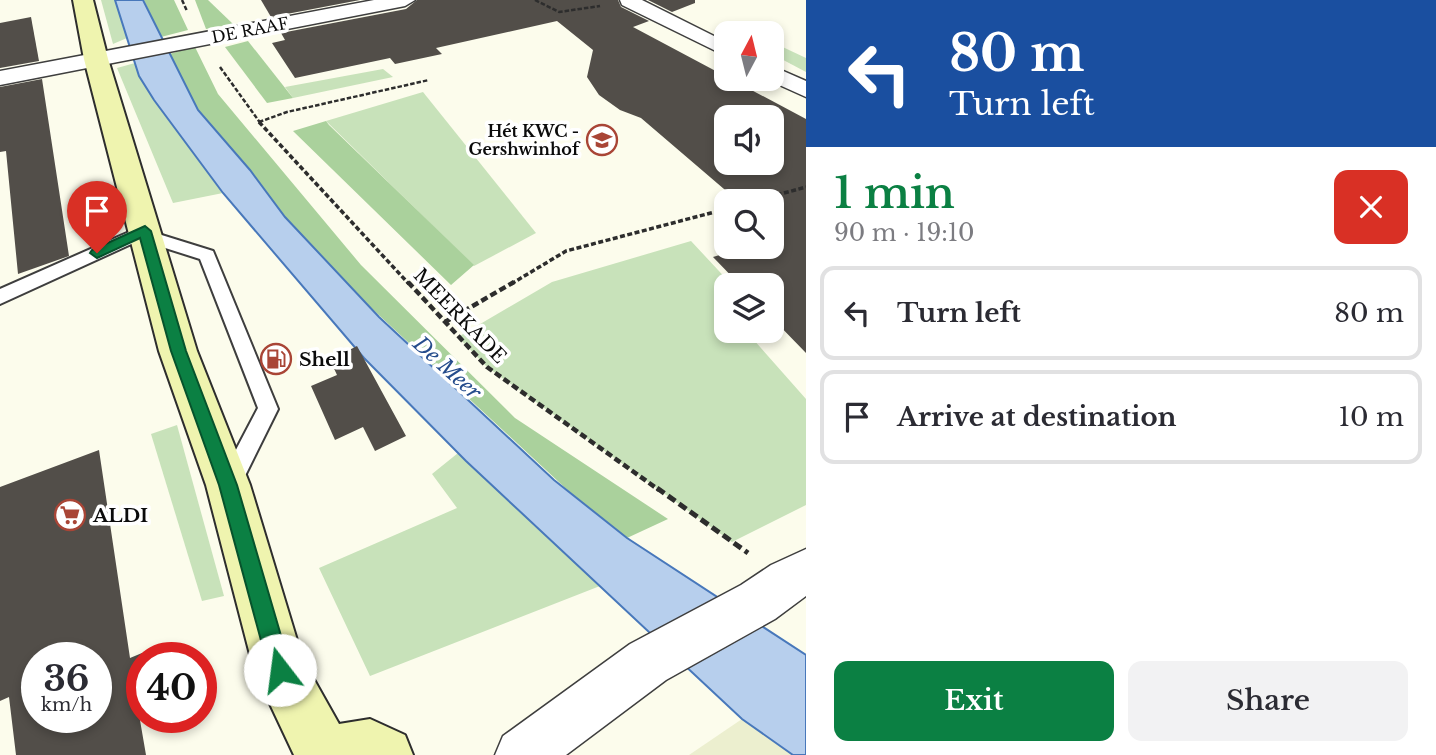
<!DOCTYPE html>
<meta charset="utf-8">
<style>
:root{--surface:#fff;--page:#f2f2f3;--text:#2b2b33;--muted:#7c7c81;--line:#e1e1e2;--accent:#0b8043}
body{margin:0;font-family:"Libre Baskerville",serif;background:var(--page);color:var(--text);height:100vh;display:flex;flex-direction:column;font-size:26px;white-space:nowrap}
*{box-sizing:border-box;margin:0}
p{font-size:23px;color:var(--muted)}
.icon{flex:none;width:38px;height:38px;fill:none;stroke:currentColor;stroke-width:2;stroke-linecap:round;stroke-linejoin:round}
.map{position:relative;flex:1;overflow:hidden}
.sheet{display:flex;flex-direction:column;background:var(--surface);width:630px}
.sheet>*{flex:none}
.top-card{background:#1a4fa0;color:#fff;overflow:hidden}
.needle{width:46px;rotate:7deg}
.controls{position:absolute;left:714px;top:21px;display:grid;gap:14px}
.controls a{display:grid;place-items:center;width:70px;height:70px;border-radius:14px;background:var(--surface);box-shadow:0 4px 10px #0003;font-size:35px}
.speed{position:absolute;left:21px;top:642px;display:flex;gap:14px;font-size:35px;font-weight:700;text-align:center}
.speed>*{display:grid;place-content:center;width:91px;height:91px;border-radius:50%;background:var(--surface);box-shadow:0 4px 10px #0003;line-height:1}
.speed small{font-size:18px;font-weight:400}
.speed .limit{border:10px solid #d22;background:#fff;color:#111}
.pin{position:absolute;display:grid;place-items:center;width:60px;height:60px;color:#fff;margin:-72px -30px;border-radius:50% 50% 50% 0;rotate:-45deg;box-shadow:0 0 7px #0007}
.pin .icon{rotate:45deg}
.me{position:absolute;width:77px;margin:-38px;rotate:345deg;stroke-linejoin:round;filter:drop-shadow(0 0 5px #0008)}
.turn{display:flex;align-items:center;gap:24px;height:147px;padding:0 28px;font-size:32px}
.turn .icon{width:91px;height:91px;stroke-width:2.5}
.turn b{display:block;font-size:49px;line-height:60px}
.round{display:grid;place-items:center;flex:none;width:74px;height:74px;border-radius:14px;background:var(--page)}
.overview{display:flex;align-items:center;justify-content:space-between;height:119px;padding:0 28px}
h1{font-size:42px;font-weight:600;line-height:52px;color:var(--accent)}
.cta{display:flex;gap:14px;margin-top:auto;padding:14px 28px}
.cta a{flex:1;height:80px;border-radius:14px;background:var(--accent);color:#fff;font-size:28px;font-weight:600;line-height:80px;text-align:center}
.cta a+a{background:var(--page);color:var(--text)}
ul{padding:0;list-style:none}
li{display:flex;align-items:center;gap:21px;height:94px;margin:0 14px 10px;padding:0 14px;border:4px solid var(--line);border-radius:14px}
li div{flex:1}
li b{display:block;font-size:26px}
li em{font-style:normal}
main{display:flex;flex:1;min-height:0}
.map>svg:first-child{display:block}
</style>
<main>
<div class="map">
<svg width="806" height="755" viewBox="0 0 806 755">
<rect width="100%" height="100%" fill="#fcfcec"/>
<polygon fill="#ecefcf" points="742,719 793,755 689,755"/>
<g fill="#c8e2ba">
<polygon points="101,0 115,0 127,38 113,44"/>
<polygon points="772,42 806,58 806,72 772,54"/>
<polygon points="135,63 154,99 223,193 173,203 117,68"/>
<polygon points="383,69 393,77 293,98 285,87"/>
<polygon points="423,92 536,233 474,266 326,121"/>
<polygon points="691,241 732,285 726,285 726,331 746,331 806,399 806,505 732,542 487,367 458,337 552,282"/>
<polygon points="177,425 224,596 202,601 151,434"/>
<polygon points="458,453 600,586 370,676 319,568 457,508 432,474"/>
</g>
<g fill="#aad19c">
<polygon points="144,0 174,0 188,30 161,37"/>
<polygon points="195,0 208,0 233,24 206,29"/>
<polygon points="248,41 293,98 267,103 225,47"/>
<polygon points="195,47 218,94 361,265 515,418 668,519 627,538 575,497 354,292 285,217 256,178 198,110 169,54"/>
<polygon points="326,121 329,125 474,265 451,285 293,131"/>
</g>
<polygon fill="#b7cfed" stroke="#4878bb" stroke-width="2" points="115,0 143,0 198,110 250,170 285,217 379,317 554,480 627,538 806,655 806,755 793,755 742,719 466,461 364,358 223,193 154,100 139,76"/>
<g fill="#524e49" fill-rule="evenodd">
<polygon points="261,0 360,0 271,17"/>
<path d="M 417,0 L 618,0 L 621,7 L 649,21 L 633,27 L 806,119 L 806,353 L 772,318 L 772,285 L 740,285 L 713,257 L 746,247 L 772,247 L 772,239 L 780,236 L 772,230 L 772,201 L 738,201 L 641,118 L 620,110 L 599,95 L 587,77 L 593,50 L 557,21 L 436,48 L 442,54 L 395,64 L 390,58 L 295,78 L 272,43 L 285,40 L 281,33 L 406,9 ZM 726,117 L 772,117 L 772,163 L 726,163 Z"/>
<polygon points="648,0 695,0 695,3 672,12"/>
<polygon points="31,17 39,61 0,68 0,23"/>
<polygon points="42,79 69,256 18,274 6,151 0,152 0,87"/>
<polygon points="357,346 406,436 375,451 363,427 335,440 311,386 337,375 330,360"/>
<path d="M 99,450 L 130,658 L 142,653 L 142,694 L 136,697 L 146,755 L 16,755 L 9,697 L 0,701 L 0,487 ZM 37,658 L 96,658 L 96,718 L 37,718 Z"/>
</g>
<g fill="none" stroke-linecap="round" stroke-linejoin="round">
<g stroke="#3e3e3e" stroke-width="4">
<polygon id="lane" points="145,225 151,227 152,232 213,251 278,409 237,492 229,495 221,492 218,484 258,408 200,259 140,240 0,304 0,289"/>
</g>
<g stroke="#3e3e3e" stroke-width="3">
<g id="street">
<polygon points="374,0 415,0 405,6 0,85 0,71"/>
<polygon points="620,0 642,0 726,42 726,56 622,5"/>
<polygon points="772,66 806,81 806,97 766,79 772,79"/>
<polygon points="806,549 806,596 775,619 666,680 566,755 495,755 503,736 630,644 741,585 771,565"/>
</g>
</g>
<g stroke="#2d2d2d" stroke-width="4">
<polygon id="secondary" points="73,0 93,0 108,59 197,351 250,485 303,660 339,724 370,719 405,735 413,755 294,755 254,670 206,485 159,351 84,59"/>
</g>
<g stroke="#2d2d2d" stroke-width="2.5" stroke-dasharray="4.5 2" stroke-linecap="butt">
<polyline points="182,0 187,11"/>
<polyline points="535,0 559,12 600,6"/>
<polyline points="220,67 261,124"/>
<polyline points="259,122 287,112 429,80"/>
</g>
<g stroke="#2d2d2d" stroke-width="3.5" stroke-dasharray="5 2.5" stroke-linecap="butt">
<polyline points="259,122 409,284"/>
<polyline points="755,201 806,187"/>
<polyline points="511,284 566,251 726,209"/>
</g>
<g stroke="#2d2d2d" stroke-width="4.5" stroke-dasharray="7 3.5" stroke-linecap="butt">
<polyline points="408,282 487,367 659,490"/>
<polyline points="445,322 514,282"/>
</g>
<polyline stroke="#2d2d2d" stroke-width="5" stroke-dasharray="9 4.5" stroke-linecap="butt" points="657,488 748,553"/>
<use href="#lane" fill="#fff" fill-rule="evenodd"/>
<use href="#street" fill="#fff" fill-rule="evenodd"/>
<use href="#secondary" fill="#eff4af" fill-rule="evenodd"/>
</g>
<polygon fill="#0b8043" stroke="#07532c" stroke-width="2" points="145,226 151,231 186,351 237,485 291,670 288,678 280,681 272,678 269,670 219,485 171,351 140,238 97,258 90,253 92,250"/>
<defs>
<g id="school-ring" transform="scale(1.575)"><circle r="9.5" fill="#fff" stroke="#a94536" stroke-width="1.5"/><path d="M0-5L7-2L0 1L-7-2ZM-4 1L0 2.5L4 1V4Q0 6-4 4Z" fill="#a94536"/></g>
<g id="fuel-ring" transform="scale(1.575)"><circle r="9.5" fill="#fff" stroke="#a94536" stroke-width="1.5"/><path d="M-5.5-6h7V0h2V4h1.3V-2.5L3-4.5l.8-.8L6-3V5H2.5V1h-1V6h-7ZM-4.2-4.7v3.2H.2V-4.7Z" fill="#a94536"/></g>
<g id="supermarket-ring" transform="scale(1.575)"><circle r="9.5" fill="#fff" stroke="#a94536" stroke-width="1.5"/><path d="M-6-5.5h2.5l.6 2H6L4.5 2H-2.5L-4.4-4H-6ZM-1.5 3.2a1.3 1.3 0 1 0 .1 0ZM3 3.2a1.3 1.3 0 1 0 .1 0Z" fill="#a94536"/></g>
</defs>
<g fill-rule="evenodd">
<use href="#school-ring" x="602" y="140"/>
<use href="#fuel-ring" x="276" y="359"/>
<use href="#supermarket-ring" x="70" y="515"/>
</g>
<g text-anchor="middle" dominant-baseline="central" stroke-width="7" stroke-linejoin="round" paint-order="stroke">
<g font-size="16" fill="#0b0b0b" stroke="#fff">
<text transform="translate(250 30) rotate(-11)">DE RAAF</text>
</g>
<g font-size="16" font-weight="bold" fill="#0b0b0b" stroke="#fff" text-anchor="end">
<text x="579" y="131">Hét KWC -<tspan x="579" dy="18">Gershwinhof</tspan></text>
</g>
<g font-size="19" fill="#0b0b0b" stroke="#fff">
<text transform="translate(460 316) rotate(46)">MEERKADE</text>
</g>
<g font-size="19" font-weight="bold" fill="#0b0b0b" stroke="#fff" text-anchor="start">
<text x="299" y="359">Shell</text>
<text x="93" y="515">ALDI</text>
</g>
<g font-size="21" font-style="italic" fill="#254c8c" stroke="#fff">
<text transform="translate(447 368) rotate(42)">De Meer</text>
</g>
</g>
</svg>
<div class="controls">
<a><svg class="needle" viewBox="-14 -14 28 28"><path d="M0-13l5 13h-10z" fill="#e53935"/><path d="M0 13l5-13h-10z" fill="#7c7c81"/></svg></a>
<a><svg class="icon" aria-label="sound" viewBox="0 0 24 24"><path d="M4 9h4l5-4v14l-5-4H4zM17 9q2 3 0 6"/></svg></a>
<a><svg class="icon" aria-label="search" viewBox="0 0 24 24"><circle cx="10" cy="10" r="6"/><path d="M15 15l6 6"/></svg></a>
<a><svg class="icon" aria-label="layers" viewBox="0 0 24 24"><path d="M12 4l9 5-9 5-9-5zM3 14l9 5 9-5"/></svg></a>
</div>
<div class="speed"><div>36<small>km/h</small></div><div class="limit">40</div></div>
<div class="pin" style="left:97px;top:253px;background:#d93025"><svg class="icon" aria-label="arrive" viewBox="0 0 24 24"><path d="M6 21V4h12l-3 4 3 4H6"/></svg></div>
<svg class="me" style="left:280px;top:670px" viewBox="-20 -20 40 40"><circle r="19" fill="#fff"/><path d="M0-13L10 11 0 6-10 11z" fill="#0b8043"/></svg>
</div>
<section class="sheet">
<div class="top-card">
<div class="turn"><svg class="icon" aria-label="left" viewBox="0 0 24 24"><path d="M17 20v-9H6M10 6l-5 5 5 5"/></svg><div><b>80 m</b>Turn left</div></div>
</div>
<div class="overview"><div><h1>1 min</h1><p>90 m · 19:10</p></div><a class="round" style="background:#d93025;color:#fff"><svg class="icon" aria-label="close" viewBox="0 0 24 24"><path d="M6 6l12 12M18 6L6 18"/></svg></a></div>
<ul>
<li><svg class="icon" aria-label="left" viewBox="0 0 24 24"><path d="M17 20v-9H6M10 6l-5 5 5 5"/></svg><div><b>Turn left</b></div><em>80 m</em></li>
<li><svg class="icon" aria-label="arrive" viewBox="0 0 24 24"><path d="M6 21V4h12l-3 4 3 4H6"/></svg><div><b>Arrive at destination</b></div><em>10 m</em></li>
</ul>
<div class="cta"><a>Exit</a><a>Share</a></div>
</section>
</main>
